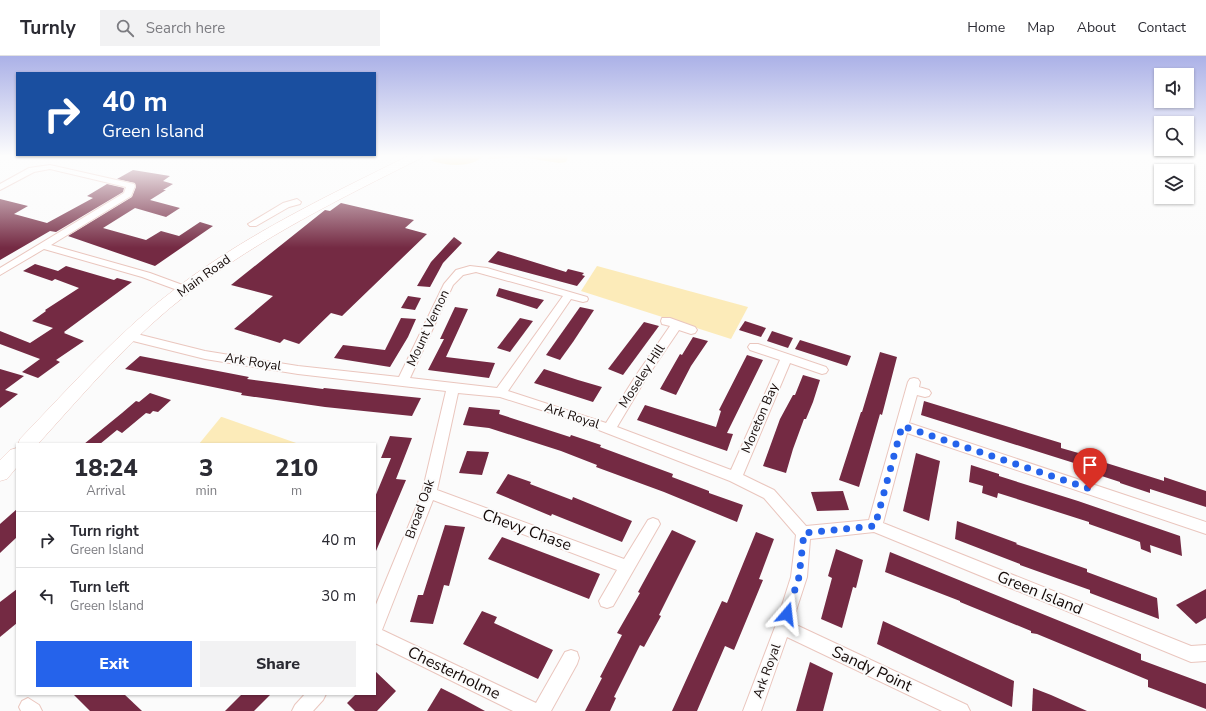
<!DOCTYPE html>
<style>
:root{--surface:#fff;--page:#f2f2f3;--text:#2b2b33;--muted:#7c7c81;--line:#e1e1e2;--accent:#2563eb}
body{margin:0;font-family:"Nunito Sans",sans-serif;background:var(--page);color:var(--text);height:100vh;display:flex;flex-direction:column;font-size:15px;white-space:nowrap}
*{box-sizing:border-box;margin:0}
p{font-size:13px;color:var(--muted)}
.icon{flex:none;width:22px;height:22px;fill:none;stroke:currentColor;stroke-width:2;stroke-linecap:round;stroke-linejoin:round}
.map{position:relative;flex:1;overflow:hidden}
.side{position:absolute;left:16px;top:387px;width:360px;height:252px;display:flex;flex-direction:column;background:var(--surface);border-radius:0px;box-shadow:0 1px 3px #0004}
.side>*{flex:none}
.hud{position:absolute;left:16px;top:16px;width:360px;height:84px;border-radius:0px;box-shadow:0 1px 3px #0004;background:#1a4fa0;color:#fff;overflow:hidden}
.controls{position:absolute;left:1154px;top:12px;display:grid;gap:8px}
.controls a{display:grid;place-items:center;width:40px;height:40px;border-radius:0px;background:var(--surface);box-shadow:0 1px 3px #0004;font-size:20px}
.pin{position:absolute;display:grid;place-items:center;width:34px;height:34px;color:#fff;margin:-41px -17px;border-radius:50% 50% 50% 0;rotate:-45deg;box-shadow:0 0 4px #0007}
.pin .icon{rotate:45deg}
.me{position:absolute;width:44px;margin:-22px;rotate:17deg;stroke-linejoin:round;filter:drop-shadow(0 0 3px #0008)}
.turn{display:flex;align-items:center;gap:14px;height:84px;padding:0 20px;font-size:18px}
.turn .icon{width:52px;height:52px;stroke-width:2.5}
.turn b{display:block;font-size:28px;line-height:34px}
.eta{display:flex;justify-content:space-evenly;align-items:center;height:68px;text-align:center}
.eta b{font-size:24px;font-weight:800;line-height:28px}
.cta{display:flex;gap:8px;margin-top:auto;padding:8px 20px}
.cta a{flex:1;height:46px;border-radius:0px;background:var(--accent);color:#fff;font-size:16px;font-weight:800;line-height:46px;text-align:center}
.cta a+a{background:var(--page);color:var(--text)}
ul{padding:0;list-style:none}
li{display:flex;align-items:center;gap:12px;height:56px;padding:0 20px;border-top:1px solid var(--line)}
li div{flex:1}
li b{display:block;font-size:15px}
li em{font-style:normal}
header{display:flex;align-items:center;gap:24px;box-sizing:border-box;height:56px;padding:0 20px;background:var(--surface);border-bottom:1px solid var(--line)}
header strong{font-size:19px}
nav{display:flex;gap:22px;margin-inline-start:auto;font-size:14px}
.search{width:280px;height:36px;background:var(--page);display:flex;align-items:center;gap:10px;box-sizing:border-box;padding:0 14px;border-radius:0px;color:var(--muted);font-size:15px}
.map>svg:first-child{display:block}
</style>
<header>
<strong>Turnly</strong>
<div class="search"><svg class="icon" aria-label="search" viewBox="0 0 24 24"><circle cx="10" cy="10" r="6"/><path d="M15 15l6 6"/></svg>Search here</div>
<nav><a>Home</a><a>Map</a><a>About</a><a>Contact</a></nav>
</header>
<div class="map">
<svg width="1206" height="655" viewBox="0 0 1206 655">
<rect width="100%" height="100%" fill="#fbfbfb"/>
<g fill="#fcebb9">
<path d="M 433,100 L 483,100 C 472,112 447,110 432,105 L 430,104 L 434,103 Z"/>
<polygon points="491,100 568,100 568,102 566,106 559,107 521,101 488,103"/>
<polygon points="597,210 748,251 731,283 581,235"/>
<polygon points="221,361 222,361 299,388 199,388"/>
</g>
<g fill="#742a43">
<polygon points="133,114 170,120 163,125 173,128 163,134 166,134 150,144 180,152 166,161 135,152 103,172 146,184 161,175 179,180 200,166 213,170 155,210 68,180 132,141 136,131 135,127 117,123"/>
<polygon points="107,128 124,132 123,136 56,176 50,175 0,204 0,143 28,150 14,158 47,167 93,142 87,140"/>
<polygon points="341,147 414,164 405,172 427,178 342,260 331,257 299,288 284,283 280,287 234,273 273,240 231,229 325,154 330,155"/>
<polygon points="454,181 462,187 443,207 430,231 417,230 431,206"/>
<polygon points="498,195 566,216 568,213 584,217 582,219 585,220 577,230 488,206"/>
<polygon points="35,208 58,215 66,210 114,224 117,222 132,226 64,276 65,276 64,277 84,285 56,304 60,306 38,322 22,316 40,303 0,288 0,275 30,287 53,272 32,265 46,255 45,254 79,232 55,223 52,225 23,215"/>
<polygon points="499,232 532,241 544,244 537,253 496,240"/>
<polygon points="408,240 421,242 415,254 401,252"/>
<polygon points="455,251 468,253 446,301 495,307 489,322 428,314 444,283 440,283"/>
<polygon points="580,251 594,254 573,286 560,304 546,299"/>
<polygon points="401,262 416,263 408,281 390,311 334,302 343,289 385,294"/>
<polygon points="520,262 533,265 510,296 497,292"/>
<polygon points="745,265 766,272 761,281 739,274"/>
<polygon points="644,266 659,270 623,319 608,313"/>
<polygon points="772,275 793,282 788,292 767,285"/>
<polygon points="693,281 708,285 691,310 676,339 660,333 680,298 682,299"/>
<polygon points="800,284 851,300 847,310 795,293"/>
<polygon points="880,296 897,301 882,359 880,358 859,431 839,424 861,356 862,356"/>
<polygon points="747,299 763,304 727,377 733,378 727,395 637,364 645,349 716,371 721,355 719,354"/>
<polygon points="140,300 249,321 247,323 323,333 324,332 421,342 412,360 325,351 241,339 242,337 125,313"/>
<polygon points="0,313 24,320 5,334 18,338 0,352"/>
<polygon points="544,313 578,324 602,331 593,346 534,327"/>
<polygon points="803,319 820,324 813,346 806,363 804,363 793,393 786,417 763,410 780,363 793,339 795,339"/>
<polygon points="150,337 171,344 158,356 153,355 150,358 146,357 122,377 117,374 100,388 84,388 122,357 136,345 139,346"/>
<polygon points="924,345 1061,387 1061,392 1103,404 1103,406 1164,425 1164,421 1206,435 1206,451 1150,433 1150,437 1120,427 1120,426 1074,411 1074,407 921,359"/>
<polygon points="469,351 500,354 499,358 570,381 571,379 601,389 600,391 673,418 672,421 709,435 709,437 743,449 737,466 664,436 596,411 597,409 561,395 489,372 463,369"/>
<polygon points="390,380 412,382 396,423 406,424 376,495 375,441 391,402 381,402"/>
<polygon points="467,395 489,396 482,419 459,417"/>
<polygon points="916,397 940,405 929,465 903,455"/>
<polygon points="971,409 999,418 999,420 1078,445 1180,480 1182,500 1150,489 1151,497 1141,493 1140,486 1089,468 1089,466 998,437 997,442 982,437 983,430 969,426"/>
<polygon points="508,418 531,426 530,428 572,444 573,441 632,465 622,486 552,458 551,460 539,455 496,437"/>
<polygon points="843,435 849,454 817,455 811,436"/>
<polygon points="17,453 17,481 0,497 0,468"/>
<polygon points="957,465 1017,487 1016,488 1087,513 1087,516 1157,542 1159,563 1090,537 1090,534 1020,509 1020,508 955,483"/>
<polygon points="445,469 465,471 449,530 444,529 433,568 410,566 418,539 423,539"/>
<polygon points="672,474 696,485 659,559 661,560 644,591 640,589 614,641 616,642 610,655 585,655 602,622 600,621 622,579 617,577 640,537 638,536"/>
<polygon points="756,476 774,483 759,523 763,524 734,594 725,590 697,655 672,655 722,545 727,547"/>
<polygon points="502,481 600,518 589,543 488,503"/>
<polygon points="836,493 863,504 856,532 853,531 842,572 821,563 832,522 828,520"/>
<polygon points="890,496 1141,598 1141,604 1206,628 1206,653 1148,631 1148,624 1037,578 1031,577 1031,575 960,546 960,545 885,516"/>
<polygon points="17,533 17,567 0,581 0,546"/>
<polygon points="1206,533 1206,562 1196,568 1176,549"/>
<polygon points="482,555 497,561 494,567 553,594 538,623 463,588"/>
<polygon points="883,565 1014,625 1012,651 877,588"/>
<polygon points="810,606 833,617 823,655 796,655"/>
<polygon points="375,615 396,635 377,655 355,655 347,647 356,638 375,638"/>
<polygon points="441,632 455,639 485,655 427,655"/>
<polygon points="1033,632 1051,639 1087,655 1032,655"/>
<polygon points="73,638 124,638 142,655 90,655"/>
<polygon points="242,638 271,638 254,655 225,655"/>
</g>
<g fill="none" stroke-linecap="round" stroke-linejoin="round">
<g stroke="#eac6be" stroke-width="2">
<g id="minor">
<polygon points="50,109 134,128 135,130 131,140 51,189 150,217 188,231 189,233 188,235 180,235 142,221 44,193 0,219 0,212 124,137 126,131 50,113 34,116 0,134 0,128 29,112"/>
<polygon points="297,143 301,146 300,148 289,151 256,170 250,170 248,168 283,147"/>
<path d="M 470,210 L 487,212 L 587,241 L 588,243 L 587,245 L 583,246 L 571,243 L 508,335 L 606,367 L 637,318 L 670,270 L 662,268 L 661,265 L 662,262 L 670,262 L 695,271 L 697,274 L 695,277 L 691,278 L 679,274 L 645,324 L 617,371 L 731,414 L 780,304 L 750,294 L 748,291 L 750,288 L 758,288 L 826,311 L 828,314 L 826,317 L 822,318 L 790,307 L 743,419 L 774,434 L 806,470 L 869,464 L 908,326 L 910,323 L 914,322 L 918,323 L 920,326 L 919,331 L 929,334 L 931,337 L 929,340 L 925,341 L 917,339 L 909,367 L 1206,466 L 1206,478 L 907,377 L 883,467 L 1191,590 L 1206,589 L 1206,605 L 1191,606 L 874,476 L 810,483 L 807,521 L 792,567 L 967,649 L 970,655 L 942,655 L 787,581 L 761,655 L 743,655 L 775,571 L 791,521 L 796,479 L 764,442 L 730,425 L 573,364 L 500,341 L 458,337 L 437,434 L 624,503 L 648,464 L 653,462 L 658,464 L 660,468 L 613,550 L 607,552 L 601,550 L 599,545 L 617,514 L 433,444 L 382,574 L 536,647 L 565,596 L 571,594 L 577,596 L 579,602 L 577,608 L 551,655 L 513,655 L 375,587 L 375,551 L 422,437 L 446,335 L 298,318 L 205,303 L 125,283 L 123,280 L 125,277 L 129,276 L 205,295 L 298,310 L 399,321 L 444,228 L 456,214 ZM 476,216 L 563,240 L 497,332 L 410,322 L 453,229 L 463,219 Z"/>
<polygon points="305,638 326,638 323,644 313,655 292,655 295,649"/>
<polygon points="28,642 39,649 42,655 21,655 19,651 22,645"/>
</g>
</g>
<g stroke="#eac6be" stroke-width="1">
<g id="secondary">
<path d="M 408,100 L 423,100 L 421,102 C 342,142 261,181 190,236 C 133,279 86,335 38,388 L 18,388 L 20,383 C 71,330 120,274 179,230 C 249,177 329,139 408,100 Z"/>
<polygon points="17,392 17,411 7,423 0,425 0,404 10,394"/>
</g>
</g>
<use href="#minor" fill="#fff" fill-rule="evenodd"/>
<use href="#secondary" fill="#fff" fill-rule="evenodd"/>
</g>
<linearGradient id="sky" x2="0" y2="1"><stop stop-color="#abb1e7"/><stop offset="0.52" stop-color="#fdfdfd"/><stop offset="1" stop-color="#fdfdfd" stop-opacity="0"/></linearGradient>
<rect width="1206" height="192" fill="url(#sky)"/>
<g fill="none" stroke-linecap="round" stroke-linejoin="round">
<polyline stroke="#2563eb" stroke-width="7" stroke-dasharray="0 12.6" points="787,558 799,521 804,477 875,470 902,370 1090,433"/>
</g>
<g text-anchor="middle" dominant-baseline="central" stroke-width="4" stroke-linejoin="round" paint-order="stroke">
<g font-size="13" fill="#140907" stroke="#fbfbfb">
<text transform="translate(204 220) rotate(-36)">Main Road</text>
<text transform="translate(428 272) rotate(-65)">Mount Vernon</text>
<text transform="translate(253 306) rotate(9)">Ark Royal</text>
<text transform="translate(642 320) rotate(-57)">Moseley Hill</text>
<text transform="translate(572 360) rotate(18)">Ark Royal</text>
<text transform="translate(760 362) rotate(-67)">Moreton Bay</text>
<text transform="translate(420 453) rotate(-70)">Broad Oak</text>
<text transform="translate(767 615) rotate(-70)">Ark Royal</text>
</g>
<g font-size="16" fill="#140907" stroke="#fbfbfb">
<text transform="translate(527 474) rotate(20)">Chevy Chase</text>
<text transform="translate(1040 537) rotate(22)">Green Island</text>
<text transform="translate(872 613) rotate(25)">Sandy Point</text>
<text transform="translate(454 617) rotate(26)">Chesterholme</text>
</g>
</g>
</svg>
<div class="controls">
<a><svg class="icon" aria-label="sound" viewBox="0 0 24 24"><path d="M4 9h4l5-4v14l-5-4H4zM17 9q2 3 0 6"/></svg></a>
<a><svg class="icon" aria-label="search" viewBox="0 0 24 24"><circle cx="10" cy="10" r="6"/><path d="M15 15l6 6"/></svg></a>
<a><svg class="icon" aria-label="layers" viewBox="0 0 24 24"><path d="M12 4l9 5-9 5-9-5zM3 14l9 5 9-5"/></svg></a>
</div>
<div class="pin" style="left:1090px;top:433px;background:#d93025"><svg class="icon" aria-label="arrive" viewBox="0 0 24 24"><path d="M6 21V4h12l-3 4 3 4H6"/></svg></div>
<svg class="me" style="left:787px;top:558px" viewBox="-20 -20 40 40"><path d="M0-17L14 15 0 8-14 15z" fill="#2563eb" stroke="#fff" stroke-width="4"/></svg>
<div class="hud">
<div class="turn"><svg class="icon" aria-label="right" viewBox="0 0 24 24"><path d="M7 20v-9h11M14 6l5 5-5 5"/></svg><div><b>40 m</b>Green Island</div></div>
</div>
<section class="side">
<div class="eta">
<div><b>18:24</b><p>Arrival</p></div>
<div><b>3</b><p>min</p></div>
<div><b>210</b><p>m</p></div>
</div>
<ul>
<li><svg class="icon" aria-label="right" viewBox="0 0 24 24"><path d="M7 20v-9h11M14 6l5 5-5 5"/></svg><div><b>Turn right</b><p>Green Island</p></div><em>40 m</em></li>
<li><svg class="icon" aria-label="left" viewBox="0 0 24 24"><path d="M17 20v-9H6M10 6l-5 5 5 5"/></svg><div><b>Turn left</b><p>Green Island</p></div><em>30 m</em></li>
</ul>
<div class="cta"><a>Exit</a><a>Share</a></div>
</section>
</div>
